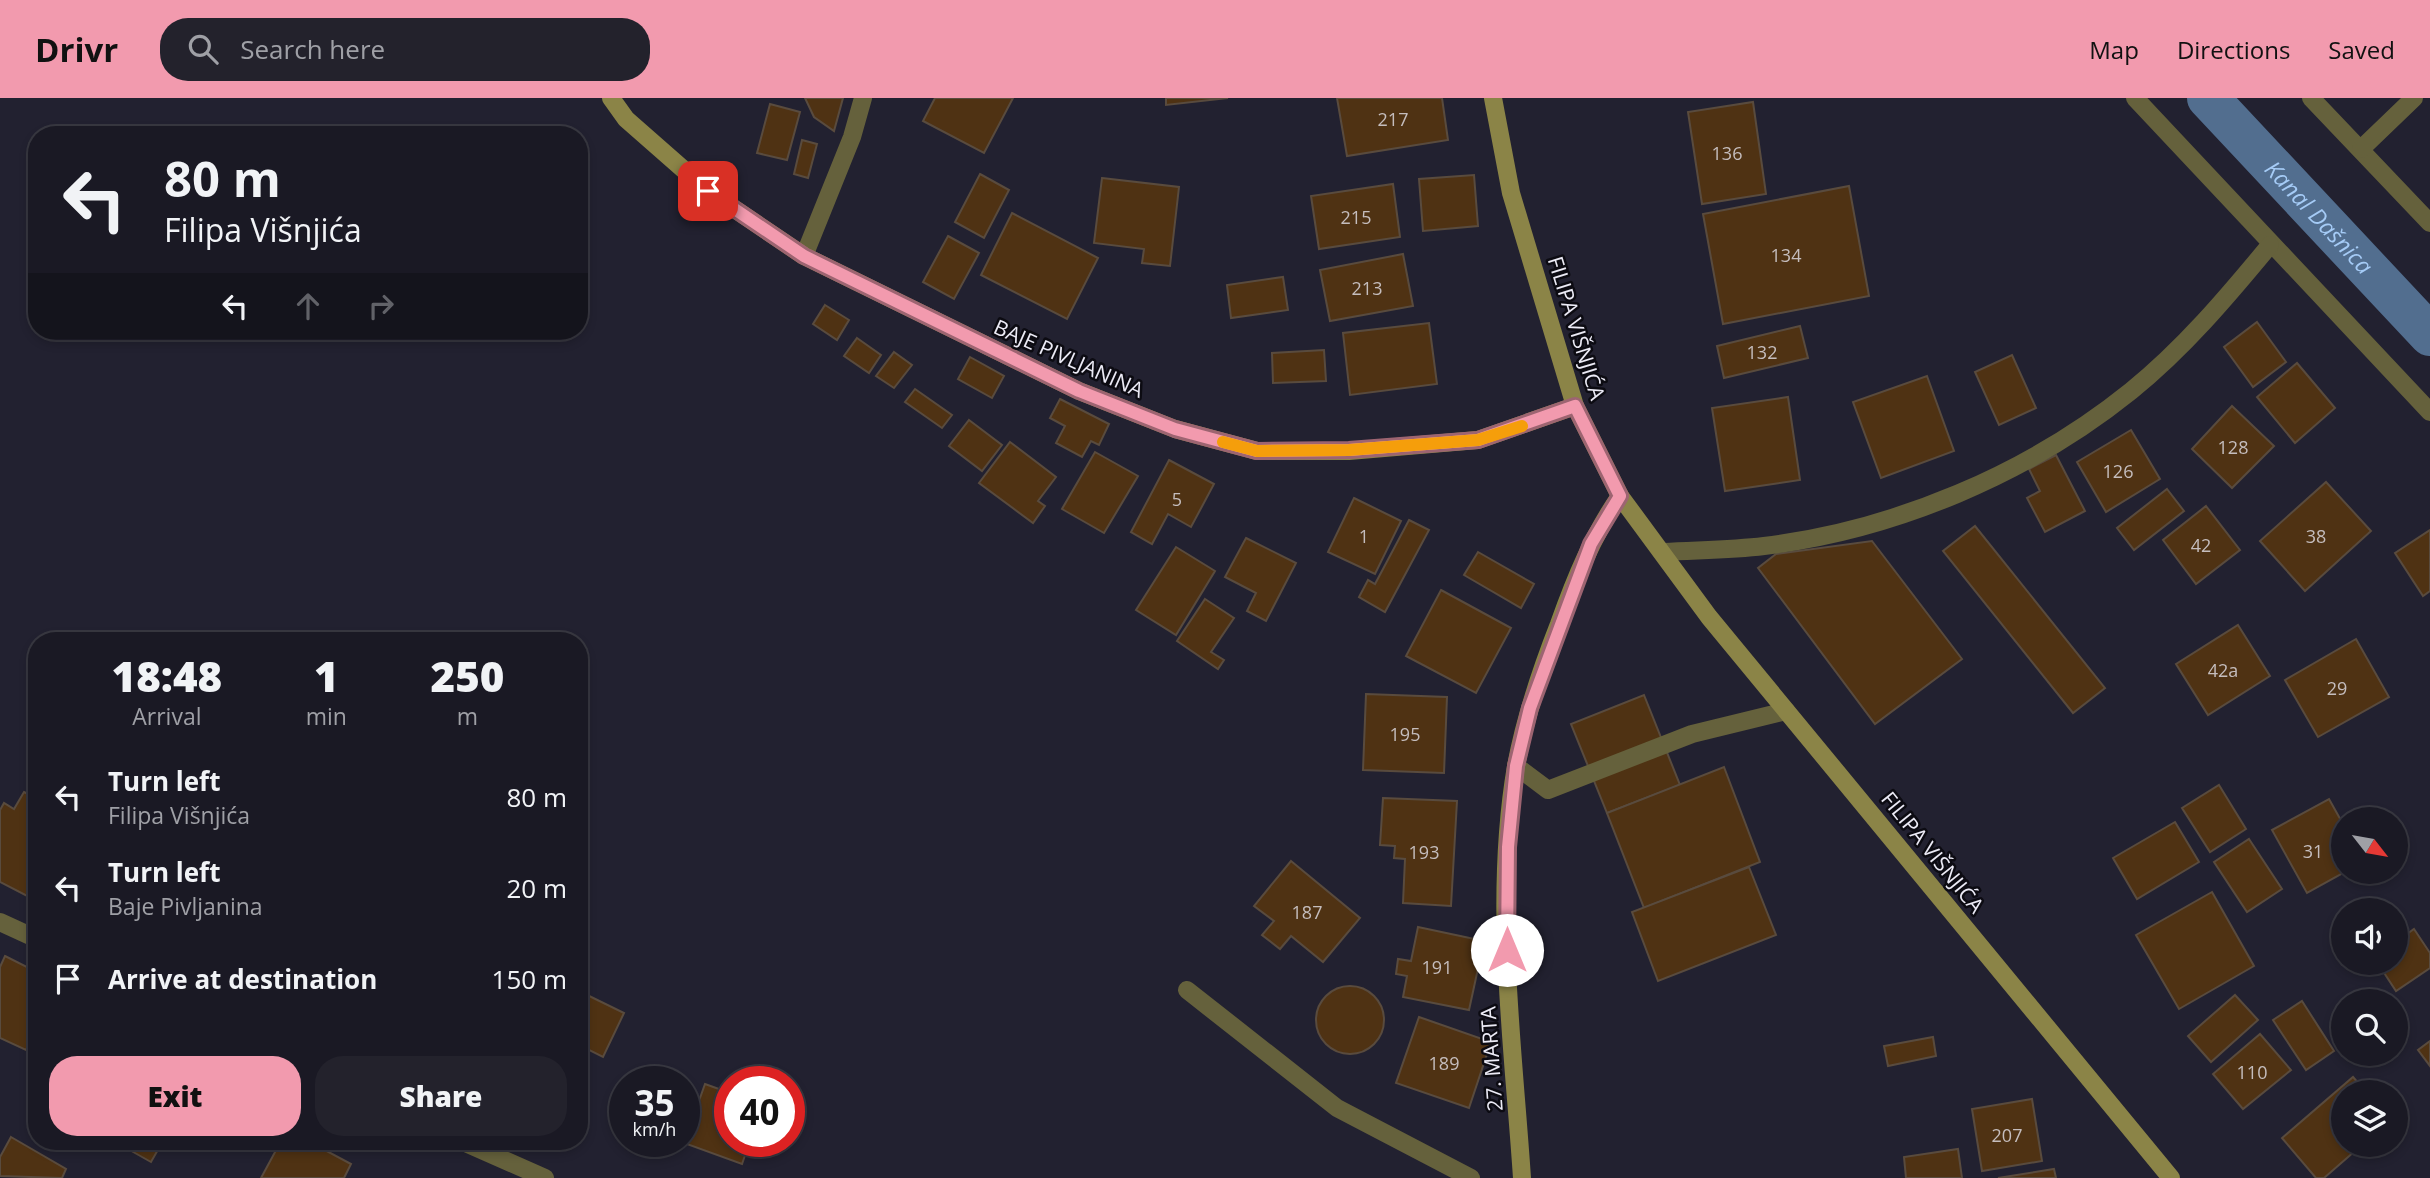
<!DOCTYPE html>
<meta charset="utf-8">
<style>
:root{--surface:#1a1924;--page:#23222c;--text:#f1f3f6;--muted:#9fa0a6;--line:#383841;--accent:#f29aae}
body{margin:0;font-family:"Open Sans",sans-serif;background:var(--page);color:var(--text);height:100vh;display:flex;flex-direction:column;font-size:26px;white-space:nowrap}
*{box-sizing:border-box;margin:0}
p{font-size:23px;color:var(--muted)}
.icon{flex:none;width:38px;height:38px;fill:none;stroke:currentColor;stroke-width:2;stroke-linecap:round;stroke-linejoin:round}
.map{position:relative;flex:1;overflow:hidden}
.details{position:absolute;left:28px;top:534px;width:560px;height:518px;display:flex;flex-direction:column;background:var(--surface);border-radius:28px;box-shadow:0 4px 10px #0003,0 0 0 2px var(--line)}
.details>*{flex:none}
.guide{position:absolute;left:28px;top:28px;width:560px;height:214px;border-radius:28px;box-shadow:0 4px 10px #0003,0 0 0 2px var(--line);background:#1a1924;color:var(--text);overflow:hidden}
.needle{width:46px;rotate:121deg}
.fabs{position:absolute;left:2331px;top:709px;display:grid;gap:14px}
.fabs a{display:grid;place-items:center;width:77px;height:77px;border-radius:50%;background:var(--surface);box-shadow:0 4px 10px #0003,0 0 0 2px var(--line);font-size:35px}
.speed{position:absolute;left:609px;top:968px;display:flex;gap:14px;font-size:35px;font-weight:700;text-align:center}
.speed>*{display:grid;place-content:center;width:91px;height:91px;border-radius:50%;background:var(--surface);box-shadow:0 4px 10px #0003,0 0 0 2px var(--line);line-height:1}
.speed small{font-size:18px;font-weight:400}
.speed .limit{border:10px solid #d22;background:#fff;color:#111}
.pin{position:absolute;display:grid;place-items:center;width:60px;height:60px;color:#fff;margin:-30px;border-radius:14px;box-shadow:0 4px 10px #0006}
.me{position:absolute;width:77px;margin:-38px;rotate:0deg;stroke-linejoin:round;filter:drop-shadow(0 0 5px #0008)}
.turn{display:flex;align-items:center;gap:24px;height:147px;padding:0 21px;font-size:32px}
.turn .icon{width:91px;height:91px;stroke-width:2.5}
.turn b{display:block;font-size:49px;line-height:60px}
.lanes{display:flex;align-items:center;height:66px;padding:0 21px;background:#0003;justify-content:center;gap:35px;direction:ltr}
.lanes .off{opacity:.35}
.eta{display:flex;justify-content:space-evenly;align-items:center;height:119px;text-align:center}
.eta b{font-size:42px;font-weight:800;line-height:49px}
.cta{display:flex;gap:14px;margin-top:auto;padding:14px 21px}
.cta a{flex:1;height:80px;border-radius:28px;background:var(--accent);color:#111;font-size:28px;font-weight:800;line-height:80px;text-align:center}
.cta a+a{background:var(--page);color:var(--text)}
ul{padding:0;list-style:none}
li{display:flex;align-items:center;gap:21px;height:91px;padding:0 21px}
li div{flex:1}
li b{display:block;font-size:26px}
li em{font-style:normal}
header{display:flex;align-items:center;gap:42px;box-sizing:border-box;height:98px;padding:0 35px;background:var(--accent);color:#111}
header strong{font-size:33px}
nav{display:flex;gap:38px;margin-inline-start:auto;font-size:24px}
.search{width:490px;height:63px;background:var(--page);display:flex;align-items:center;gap:18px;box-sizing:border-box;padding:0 24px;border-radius:28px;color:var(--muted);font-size:26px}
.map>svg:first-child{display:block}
</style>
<header>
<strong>Drivr</strong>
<div class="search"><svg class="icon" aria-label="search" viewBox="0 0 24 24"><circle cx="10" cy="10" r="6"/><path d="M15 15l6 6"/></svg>Search here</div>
<nav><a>Map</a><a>Directions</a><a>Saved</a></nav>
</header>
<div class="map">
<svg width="2430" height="1080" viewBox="0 0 2430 1080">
<rect width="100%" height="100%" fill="#222130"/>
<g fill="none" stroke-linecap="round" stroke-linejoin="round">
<path stroke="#526e8f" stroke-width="42" id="s1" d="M 2208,0 L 2430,237"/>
</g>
<g fill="#4f3213" stroke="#594b3e" stroke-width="2">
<polygon points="805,0 843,0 834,33 814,19"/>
<polygon points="935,0 1013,0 984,55 923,23"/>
<polygon points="1166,0 1228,0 1166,7"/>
<polygon points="1337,0 1442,0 1448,42 1347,58"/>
<polygon points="1753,4 1766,96 1702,106 1688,14"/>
<polygon points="770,6 800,14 787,62 757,55"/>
<polygon points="802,42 817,46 808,80 794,76"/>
<polygon points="980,76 1009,92 984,140 955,124"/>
<polygon points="1474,77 1478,128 1423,133 1419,81"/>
<polygon points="1102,80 1179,89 1170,168 1142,165 1144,151 1094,145"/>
<polygon points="1393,86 1400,139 1319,151 1311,98"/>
<polygon points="1849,88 1869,198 1723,226 1703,116"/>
<polygon points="1012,115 1098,160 1067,221 981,177"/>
<polygon points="948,138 979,155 954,201 923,184"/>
<polygon points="1403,156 1413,208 1330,223 1320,172"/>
<polygon points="1283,179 1288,212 1231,220 1227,187"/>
<polygon points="825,207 849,222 837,242 813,226"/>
<polygon points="2257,224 2286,264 2253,289 2224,249"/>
<polygon points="1429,225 1437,286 1350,297 1343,235"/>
<polygon points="1800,228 1808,260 1724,280 1717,248"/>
<polygon points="857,240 881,257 869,275 844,258"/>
<polygon points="1324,252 1326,283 1273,285 1272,255"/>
<polygon points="894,254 912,267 894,290 876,278"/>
<polygon points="2012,257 2036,310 1999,327 1975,274"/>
<polygon points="970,259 1004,278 992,300 958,281"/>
<polygon points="2297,265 2335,310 2295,345 2257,299"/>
<polygon points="1927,278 1954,353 1881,380 1853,304"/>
<polygon points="915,291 952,317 942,330 905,304"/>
<polygon points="1788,299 1800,382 1725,393 1712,310"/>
<polygon points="1060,301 1109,326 1099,347 1091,343 1082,359 1056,345 1065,328 1050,320"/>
<polygon points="2232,308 2274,348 2232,390 2192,351"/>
<polygon points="969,322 1002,347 982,373 949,348"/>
<polygon points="2131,332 2160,381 2106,414 2077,364"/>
<polygon points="1010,344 1056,379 1038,403 1045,408 1033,425 979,385"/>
<polygon points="1095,354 1138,378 1104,435 1062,411"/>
<polygon points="2056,357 2085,413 2045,434 2027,400 2040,393 2029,371"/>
<polygon points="1169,362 1214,386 1191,429 1168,416 1152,446 1131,434"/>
<polygon points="2326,384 2371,433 2305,493 2260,443"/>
<polygon points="2167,391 2184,413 2134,452 2117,430"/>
<polygon points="1354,400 1401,423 1375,476 1328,454"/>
<polygon points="2206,408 2240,452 2196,486 2163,442"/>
<polygon points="1409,422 1429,432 1385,514 1359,499 1368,482 1375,486"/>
<polygon points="1975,428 2105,590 2073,615 1943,453"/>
<polygon points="2430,432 2430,493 2423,498 2395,455"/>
<polygon points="1246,440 1296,465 1266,523 1247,513 1256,495 1225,479"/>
<polygon points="1872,443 1962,561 1875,626 1758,470 1776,456"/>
<polygon points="1176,449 1215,473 1176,537 1136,512"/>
<polygon points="1478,454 1534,486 1521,510 1464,477"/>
<polygon points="1441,492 1511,530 1476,595 1406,558"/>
<polygon points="1205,501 1234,520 1211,554 1224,562 1218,571 1177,543"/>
<polygon points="2238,527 2270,578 2208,617 2176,566"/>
<polygon points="2356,541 2389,599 2318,639 2285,582"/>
<polygon points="1366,596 1447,599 1444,675 1363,672"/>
<polygon points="1644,597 1680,687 1607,715 1571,626"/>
<polygon points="1724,669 1760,764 1644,810 1607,715"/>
<polygon points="2219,687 2246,731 2210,754 2182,710"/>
<polygon points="24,694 37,701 37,803 0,784 0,712 4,705 14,711"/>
<polygon points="1383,700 1457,703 1451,808 1403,805 1405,761 1394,760 1395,748 1380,747"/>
<polygon points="2329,701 2343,726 2345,774 2307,795 2272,732"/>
<polygon points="2175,724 2199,764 2137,801 2113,760"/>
<polygon points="2249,741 2282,791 2247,814 2214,764"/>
<polygon points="1291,763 1360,820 1323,864 1291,838 1280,851 1262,837 1274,823 1254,808"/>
<polygon points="1749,769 1776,837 1658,883 1632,814"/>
<polygon points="2212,794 2254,868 2179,911 2136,837"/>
<polygon points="1418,829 1484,843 1469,912 1403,899 1407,878 1396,876 1398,861 1411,863"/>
<polygon points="2414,831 2430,855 2430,870 2396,893 2377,864 2396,864 2396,844"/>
<polygon points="5,858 37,874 37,929 26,952 0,940 0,869"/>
<circle cx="1350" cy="922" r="34"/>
<polygon points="579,893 624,915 603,959 579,947"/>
<polygon points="2235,897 2258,922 2211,964 2188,938"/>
<polygon points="2302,903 2334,953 2306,972 2273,922"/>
<polygon points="1419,919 1491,944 1469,1010 1396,985"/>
<polygon points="2260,936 2291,972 2243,1011 2213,976"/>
<polygon points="1933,939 1936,958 1888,968 1884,948"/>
<polygon points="2430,943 2430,968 2418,952"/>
<polygon points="2353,979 2366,994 2343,994 2343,1046 2363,1046 2324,1080 2316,1080 2282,1040"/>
<polygon points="705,986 730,995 730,1043 750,1043 742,1066 684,1045"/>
<polygon points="2032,1001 2042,1063 1982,1073 1972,1011"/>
<polygon points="11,1039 66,1071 62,1080 0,1078 0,1059"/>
<polygon points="121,1043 163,1043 151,1064 119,1046"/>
<polygon points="281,1043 308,1043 351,1066 344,1080 261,1080"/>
<polygon points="1958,1051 1962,1080 1906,1080 1904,1059"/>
<polygon points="2054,1071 2056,1080 1998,1080"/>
</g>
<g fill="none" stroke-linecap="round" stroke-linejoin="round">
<g stroke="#65613c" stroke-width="18">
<polyline points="1516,668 1548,692 1692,636 1786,613"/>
<polyline points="1187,892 1337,1010 1471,1080"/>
</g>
<g stroke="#65613c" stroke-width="18">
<polyline points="2135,0 2430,314"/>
<polyline points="2311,0 2430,125"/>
<polyline points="2361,51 2414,0"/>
<polyline points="804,158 852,39 863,0"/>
<path d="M 1664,454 C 1697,452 1731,452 1764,448 C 1895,432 2028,376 2131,293 C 2184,250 2227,199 2270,147"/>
<polyline points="0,824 37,841"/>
<polyline points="461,1043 545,1080"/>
</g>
<g stroke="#8b8447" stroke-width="18">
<polyline points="611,0 626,21 708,93 804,158 1079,293 1175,331 1257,353 1349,353 1478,342 1575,308"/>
<polyline points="1493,0 1511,95 1575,308 1620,398 1709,519 2171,1080"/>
<path d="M 1522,1080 C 1513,944 1493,803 1516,668 C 1525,619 1541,572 1559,526 C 1575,481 1593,437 1620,398"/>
</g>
</g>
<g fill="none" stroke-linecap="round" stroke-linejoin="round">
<g stroke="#9d6471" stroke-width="18">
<polyline id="route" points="708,93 804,158 1079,293 1175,331 1257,353 1349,352 1478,342 1575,308 1620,398 1591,446 1530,610 1516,668 1508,749 1507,852"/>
</g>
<use href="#route" stroke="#f29aae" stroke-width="12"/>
<polyline stroke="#f59e0b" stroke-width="12" points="1223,344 1257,353 1349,352 1478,342 1522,328"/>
</g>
<g text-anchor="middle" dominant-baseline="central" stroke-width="5" stroke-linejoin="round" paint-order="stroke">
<g font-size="18" fill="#c5bdbd">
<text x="1393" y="21">217</text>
<text x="1727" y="55">136</text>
<text x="1356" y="119">215</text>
<text x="1786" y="157">134</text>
<text x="1367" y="190">213</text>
<text x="1762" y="254">132</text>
<text x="2233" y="349">128</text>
<text x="2118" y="373">126</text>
<text x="1177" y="401">5</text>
<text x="1364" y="438">1</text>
<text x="2316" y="438">38</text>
<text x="2201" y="447">42</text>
<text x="2223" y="572">42a</text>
<text x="2337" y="590">29</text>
<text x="1405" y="636">195</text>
<text x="2313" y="753">31</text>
<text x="1424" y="754">193</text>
<text x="1307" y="814">187</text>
<text x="1437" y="869">191</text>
<text x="1444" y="965">189</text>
<text x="2252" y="974">110</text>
<text x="2007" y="1037">207</text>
</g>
<g font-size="21" fill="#ecebf6" stroke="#0c0b12">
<text transform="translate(1577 230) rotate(73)">FILIPA VIŠNJIĆA</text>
<text transform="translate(1069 260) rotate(24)">BAJE PIVLJANINA</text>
<text transform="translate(1933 754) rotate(51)">FILIPA VIŠNJIĆA</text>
<text transform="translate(1491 961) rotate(-94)">27. MARTA</text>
</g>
<g font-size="23" font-style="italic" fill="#a5cbf6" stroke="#0c0b12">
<text stroke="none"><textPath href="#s1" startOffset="163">Kanal Dašnica</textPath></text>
</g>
</g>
</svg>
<div class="fabs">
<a><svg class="needle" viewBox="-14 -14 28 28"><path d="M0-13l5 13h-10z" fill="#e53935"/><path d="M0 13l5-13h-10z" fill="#9fa0a6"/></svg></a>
<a><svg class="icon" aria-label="sound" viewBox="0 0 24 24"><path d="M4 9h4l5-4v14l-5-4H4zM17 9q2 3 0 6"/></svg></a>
<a><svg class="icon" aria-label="search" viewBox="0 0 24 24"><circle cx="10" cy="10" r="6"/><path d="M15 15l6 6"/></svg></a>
<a><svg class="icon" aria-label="layers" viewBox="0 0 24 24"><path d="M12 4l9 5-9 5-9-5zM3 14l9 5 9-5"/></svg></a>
</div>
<div class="speed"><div>35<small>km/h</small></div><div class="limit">40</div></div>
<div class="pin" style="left:708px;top:93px;background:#d93025"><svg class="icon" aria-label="arrive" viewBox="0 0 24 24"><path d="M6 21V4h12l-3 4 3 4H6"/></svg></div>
<svg class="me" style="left:1507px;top:852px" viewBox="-20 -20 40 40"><circle r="19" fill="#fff"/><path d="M0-13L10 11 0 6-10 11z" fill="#f29aae"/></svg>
<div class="guide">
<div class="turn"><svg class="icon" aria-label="left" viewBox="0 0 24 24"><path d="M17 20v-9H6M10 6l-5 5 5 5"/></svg><div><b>80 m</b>Filipa Višnjića</div></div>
<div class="lanes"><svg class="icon" aria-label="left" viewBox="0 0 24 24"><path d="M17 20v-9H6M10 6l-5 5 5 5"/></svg><svg class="icon off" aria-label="ahead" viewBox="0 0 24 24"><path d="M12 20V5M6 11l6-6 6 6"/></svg><svg class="icon off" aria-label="right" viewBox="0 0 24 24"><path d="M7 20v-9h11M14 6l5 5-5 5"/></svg></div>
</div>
<section class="details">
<div class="eta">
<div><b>18:48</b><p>Arrival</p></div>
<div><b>1</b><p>min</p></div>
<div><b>250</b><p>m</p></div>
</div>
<ul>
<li><svg class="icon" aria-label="left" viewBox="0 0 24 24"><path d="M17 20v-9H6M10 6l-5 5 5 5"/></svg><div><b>Turn left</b><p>Filipa Višnjića</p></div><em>80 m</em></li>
<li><svg class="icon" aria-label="left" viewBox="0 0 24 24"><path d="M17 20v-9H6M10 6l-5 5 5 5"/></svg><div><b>Turn left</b><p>Baje Pivljanina</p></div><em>20 m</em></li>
<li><svg class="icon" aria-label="arrive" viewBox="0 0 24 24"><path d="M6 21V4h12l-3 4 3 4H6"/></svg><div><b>Arrive at destination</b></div><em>150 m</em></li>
</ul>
<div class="cta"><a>Exit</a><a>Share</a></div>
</section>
</div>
